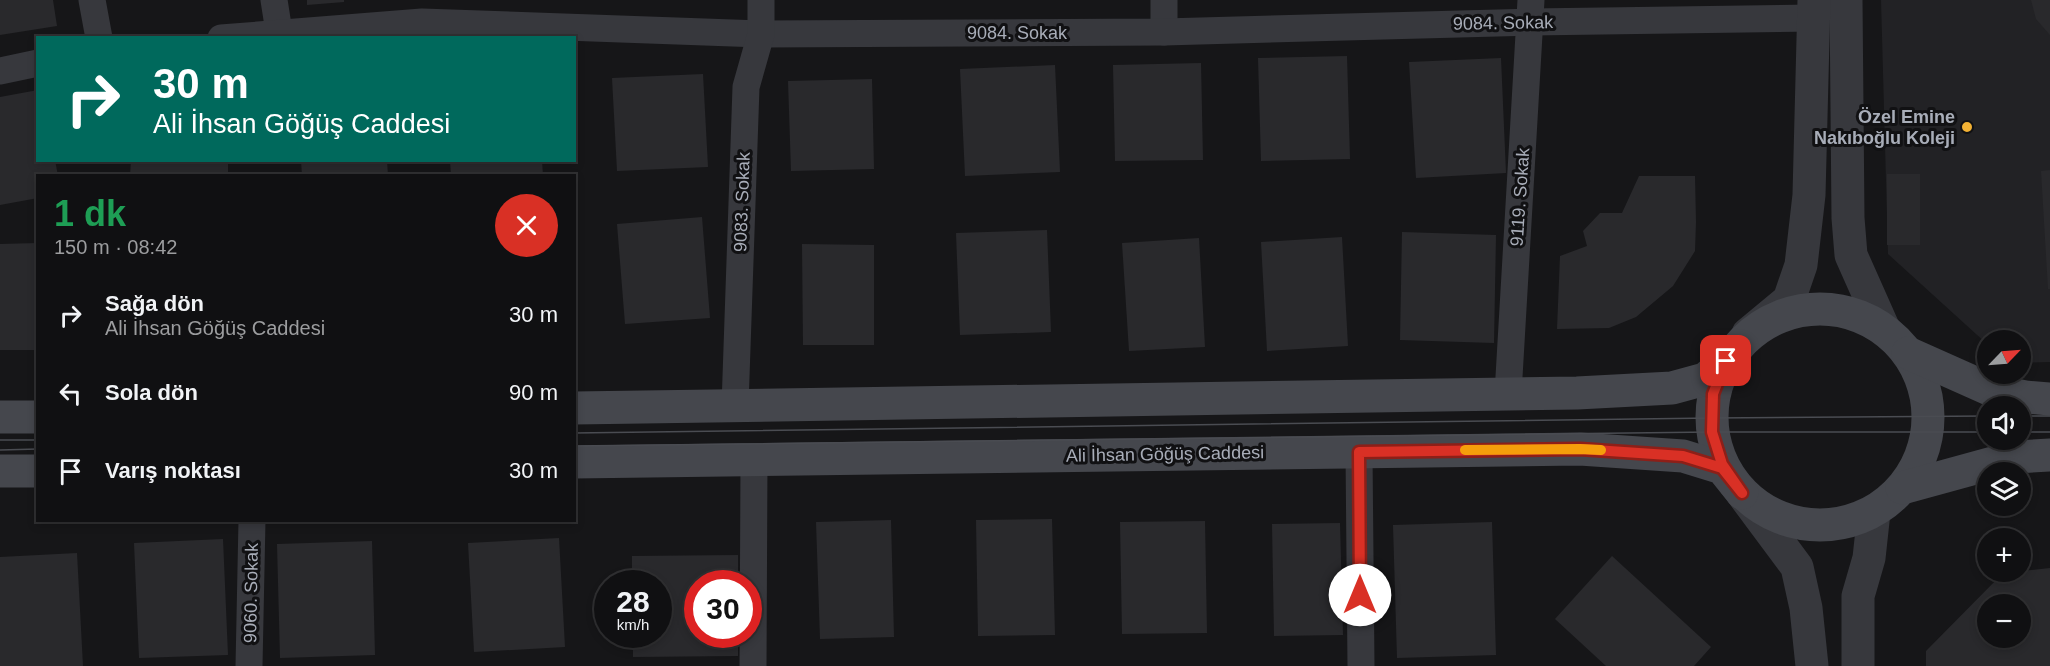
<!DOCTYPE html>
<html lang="tr">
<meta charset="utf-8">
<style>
:root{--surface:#101012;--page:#19191b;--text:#f1f3f6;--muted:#9c9d9f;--line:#303032}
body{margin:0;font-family:Helvetica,sans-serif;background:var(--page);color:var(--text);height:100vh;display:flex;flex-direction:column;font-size:22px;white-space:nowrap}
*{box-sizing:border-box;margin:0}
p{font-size:20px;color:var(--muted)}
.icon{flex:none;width:33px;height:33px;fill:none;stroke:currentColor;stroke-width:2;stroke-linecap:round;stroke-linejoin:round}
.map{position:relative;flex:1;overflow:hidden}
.drawer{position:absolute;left:36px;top:174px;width:540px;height:348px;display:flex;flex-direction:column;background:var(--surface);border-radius:0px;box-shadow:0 3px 9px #0003,0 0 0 2px var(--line)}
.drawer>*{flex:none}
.hud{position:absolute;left:36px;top:36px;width:540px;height:126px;border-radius:0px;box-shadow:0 3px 9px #0003,0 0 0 2px var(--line);background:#00695c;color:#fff;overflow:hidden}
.needle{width:39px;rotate:65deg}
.fabs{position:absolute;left:1977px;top:330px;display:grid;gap:12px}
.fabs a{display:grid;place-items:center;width:54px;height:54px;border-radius:50%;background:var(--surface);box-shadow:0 3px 9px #0003,0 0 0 2px var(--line);font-size:30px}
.speed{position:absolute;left:594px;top:570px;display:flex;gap:12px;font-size:30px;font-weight:700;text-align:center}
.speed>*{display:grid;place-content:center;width:78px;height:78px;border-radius:50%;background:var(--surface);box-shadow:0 3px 9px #0003,0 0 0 2px var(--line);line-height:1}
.speed small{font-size:15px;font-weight:400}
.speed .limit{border:9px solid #d22;background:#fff;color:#111}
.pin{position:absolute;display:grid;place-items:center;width:51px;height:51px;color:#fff;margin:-26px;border-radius:12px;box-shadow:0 3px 9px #0006}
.me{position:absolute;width:66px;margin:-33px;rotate:0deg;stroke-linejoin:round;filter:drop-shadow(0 0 4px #0008)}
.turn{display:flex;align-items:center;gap:21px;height:126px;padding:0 18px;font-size:27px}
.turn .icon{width:78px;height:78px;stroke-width:2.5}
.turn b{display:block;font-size:42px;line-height:51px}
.round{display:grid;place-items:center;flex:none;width:63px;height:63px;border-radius:32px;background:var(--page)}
.headline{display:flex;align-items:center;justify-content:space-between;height:102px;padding:0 18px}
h1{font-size:36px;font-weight:700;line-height:45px;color:#1e9e55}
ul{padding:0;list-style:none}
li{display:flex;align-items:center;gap:18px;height:78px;padding:0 18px}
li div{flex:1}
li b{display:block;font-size:22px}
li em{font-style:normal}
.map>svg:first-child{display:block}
</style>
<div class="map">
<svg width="2050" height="666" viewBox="0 0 2050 666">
<rect width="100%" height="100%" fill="#161618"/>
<polygon fill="#222225" points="1881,0 2050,0 2050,362 2021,363 2020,340 1988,340 1987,344 1888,254"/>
<g fill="#29292c" fill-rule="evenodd">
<polygon points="0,0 53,0 57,26 0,35"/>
<polygon points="307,0 344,0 344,2 307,5"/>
<polygon points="2031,0 2050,0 2050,35 2036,19"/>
<polygon points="1347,56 1350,159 1261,161 1258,58"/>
<polygon points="1501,58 1506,173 1416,178 1409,62"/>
<polygon points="1201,63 1203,160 1115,161 1113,65"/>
<polygon points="1055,65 1060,172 965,176 960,69"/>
<polygon points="703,74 708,167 617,171 612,78"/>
<polygon points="872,79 874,169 791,171 788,81"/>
<polygon points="38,90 38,160 55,160 58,176 38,176 38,198 0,205 0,97"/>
<polygon points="131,160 228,160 228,176 130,176"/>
<polygon points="301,160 387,160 388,176 302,176"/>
<polygon points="450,160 542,160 543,176 451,176"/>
<polygon points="2050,170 2050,289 2048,289 2041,171"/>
<rect x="1887" y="174" width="33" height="71"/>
<polygon points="1639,176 1695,176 1696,222 1695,251 1673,286 1636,317 1609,328 1557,329 1560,256 1587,246 1583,231 1600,213 1622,213"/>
<polygon points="702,217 710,318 625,324 617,224"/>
<polygon points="1047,230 1051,332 960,335 956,233"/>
<polygon points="1402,232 1496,235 1494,343 1400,340"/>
<polygon points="1342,237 1348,346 1267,351 1261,242"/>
<polygon points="1199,238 1205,347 1129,351 1122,243"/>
<polygon points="38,243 38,350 0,350 0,244"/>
<polygon points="802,244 874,245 874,345 803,345"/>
<polygon points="1052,519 1055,635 978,636 976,520"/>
<polygon points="891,520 894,637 820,639 816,522"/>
<polygon points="1205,521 1207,633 1122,634 1120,522"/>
<polygon points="1492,522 1496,655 1397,658 1393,525"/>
<polygon points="1340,523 1343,635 1274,636 1272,524"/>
<polygon points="559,538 565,647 474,652 468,543"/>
<polygon points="223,539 228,655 139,658 134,543"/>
<polygon points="372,541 375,655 280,658 277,544"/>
<polygon points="77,553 83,666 0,666 0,557"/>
<polygon points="738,555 738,584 698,584 698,634 738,634 738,656 633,657 633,634 658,634 658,584 632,584 632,556"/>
<polygon points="1612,556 1711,647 1694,666 1606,666 1555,619"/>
<path d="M 2050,568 L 2050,666 L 1926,666 L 1926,651 L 2003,573 ZM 1988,604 L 2020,604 L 2020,638 L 1988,638 Z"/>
</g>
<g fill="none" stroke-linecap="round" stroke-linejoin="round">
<g stroke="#37383d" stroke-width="27">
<polyline points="92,0 99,38"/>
<polyline points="274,0 279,32"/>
<polyline points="1164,32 1164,0"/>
<polyline points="221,38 422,22 761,34 1164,32 1531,22 1814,18"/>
<polyline points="0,71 38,63"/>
<polyline points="1508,394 1531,0"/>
<polyline points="735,406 746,87 761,34 761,0"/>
<polyline points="1359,452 1361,666"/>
<polyline points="249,666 252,520"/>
<polyline points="753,666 754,460"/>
</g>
<g stroke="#37383d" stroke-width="33">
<polyline points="1846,0 1848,218 1851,255 1883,327"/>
<polyline points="1748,334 1789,300 1801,265 1809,195 1814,0"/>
<polyline points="1742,493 1797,567 1806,608 1812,666"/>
<polyline points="1858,666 1858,596 1869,558 1874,512"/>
</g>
<g stroke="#45474d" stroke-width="33">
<circle cx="1820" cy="417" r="108"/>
<polyline points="1908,353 1991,390 2025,397 2050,399"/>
<polyline points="574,408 1577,393 1672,388 1705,379 1726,361"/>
<polyline points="0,417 38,417"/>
<polyline points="574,462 1580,449 1683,456 1722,468 1742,493"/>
<polyline points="0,471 38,471"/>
<polyline points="1902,488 2015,457 2050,455"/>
</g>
<g stroke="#4a4c52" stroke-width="1.5">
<polyline points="2020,416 2050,416"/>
<polyline points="2020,432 2050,432"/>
<polyline points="574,433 1712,418 1988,416"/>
<polyline points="0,440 38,440"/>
<polyline points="574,446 1712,432 1988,432"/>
<polyline points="0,450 38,449"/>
</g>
</g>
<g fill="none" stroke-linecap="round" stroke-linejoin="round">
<g stroke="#8d1f18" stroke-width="15">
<polyline id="route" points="1360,595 1359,452 1580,449 1683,456 1722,468 1742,493 1722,464 1712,432 1713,394 1726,361"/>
</g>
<use href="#route" stroke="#d93025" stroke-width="10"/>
<polyline stroke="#f59e0b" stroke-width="10" points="1465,450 1580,449 1601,450"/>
</g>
<circle fill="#f2b134" stroke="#111113" stroke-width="2" cx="1967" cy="127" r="6"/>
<g text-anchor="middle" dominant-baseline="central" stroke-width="6" stroke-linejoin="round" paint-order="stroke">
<g font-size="18" fill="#a8adb8" stroke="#111113">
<text transform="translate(1503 23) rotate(-1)">9084. Sokak</text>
<text x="1017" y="33">9084. Sokak</text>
<text transform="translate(1520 197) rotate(-86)">9119. Sokak</text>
<text transform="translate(742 202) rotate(-88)">9083. Sokak</text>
<text transform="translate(1165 454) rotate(-1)">Ali İhsan Göğüş Caddesi</text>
<text transform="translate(251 593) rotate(-89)">9060. Sokak</text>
</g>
<g font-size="18" font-weight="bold" fill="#a8adb8" stroke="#111113" text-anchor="end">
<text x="1955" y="117">Özel Emine<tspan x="1955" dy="21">Nakıboğlu Koleji</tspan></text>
</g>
</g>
</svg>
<div class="fabs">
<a><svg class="needle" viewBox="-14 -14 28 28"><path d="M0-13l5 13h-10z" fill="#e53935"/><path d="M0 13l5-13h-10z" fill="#9c9d9f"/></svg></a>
<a><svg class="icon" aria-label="sound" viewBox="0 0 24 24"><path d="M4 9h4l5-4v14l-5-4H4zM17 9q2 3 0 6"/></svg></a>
<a><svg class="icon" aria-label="layers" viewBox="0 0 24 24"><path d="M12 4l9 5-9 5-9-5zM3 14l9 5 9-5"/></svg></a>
<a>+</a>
<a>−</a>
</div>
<div class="speed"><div>28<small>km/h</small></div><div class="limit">30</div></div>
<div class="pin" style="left:1726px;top:361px;background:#d93025"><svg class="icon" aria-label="arrive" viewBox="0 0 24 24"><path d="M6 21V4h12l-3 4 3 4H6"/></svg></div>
<svg class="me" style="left:1360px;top:595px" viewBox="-20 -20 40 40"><circle r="19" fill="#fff"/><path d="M0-13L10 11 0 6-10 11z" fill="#d93025"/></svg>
<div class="hud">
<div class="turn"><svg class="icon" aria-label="right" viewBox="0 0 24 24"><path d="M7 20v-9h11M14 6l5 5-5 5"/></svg><div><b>30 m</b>Ali İhsan Göğüş Caddesi</div></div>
</div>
<section class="drawer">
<div class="headline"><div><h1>1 dk</h1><p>150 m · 08:42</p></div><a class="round" style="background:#d93025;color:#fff"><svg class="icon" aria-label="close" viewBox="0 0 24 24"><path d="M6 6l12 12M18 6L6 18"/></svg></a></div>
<ul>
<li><svg class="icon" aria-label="right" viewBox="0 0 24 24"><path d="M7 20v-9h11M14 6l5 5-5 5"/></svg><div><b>Sağa dön</b><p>Ali İhsan Göğüş Caddesi</p></div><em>30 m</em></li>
<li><svg class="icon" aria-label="left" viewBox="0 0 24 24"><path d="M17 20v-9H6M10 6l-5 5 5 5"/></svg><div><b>Sola dön</b></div><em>90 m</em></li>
<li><svg class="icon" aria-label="arrive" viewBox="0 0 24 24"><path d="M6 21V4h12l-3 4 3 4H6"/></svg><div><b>Varış noktası</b></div><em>30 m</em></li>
</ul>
</section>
</div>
